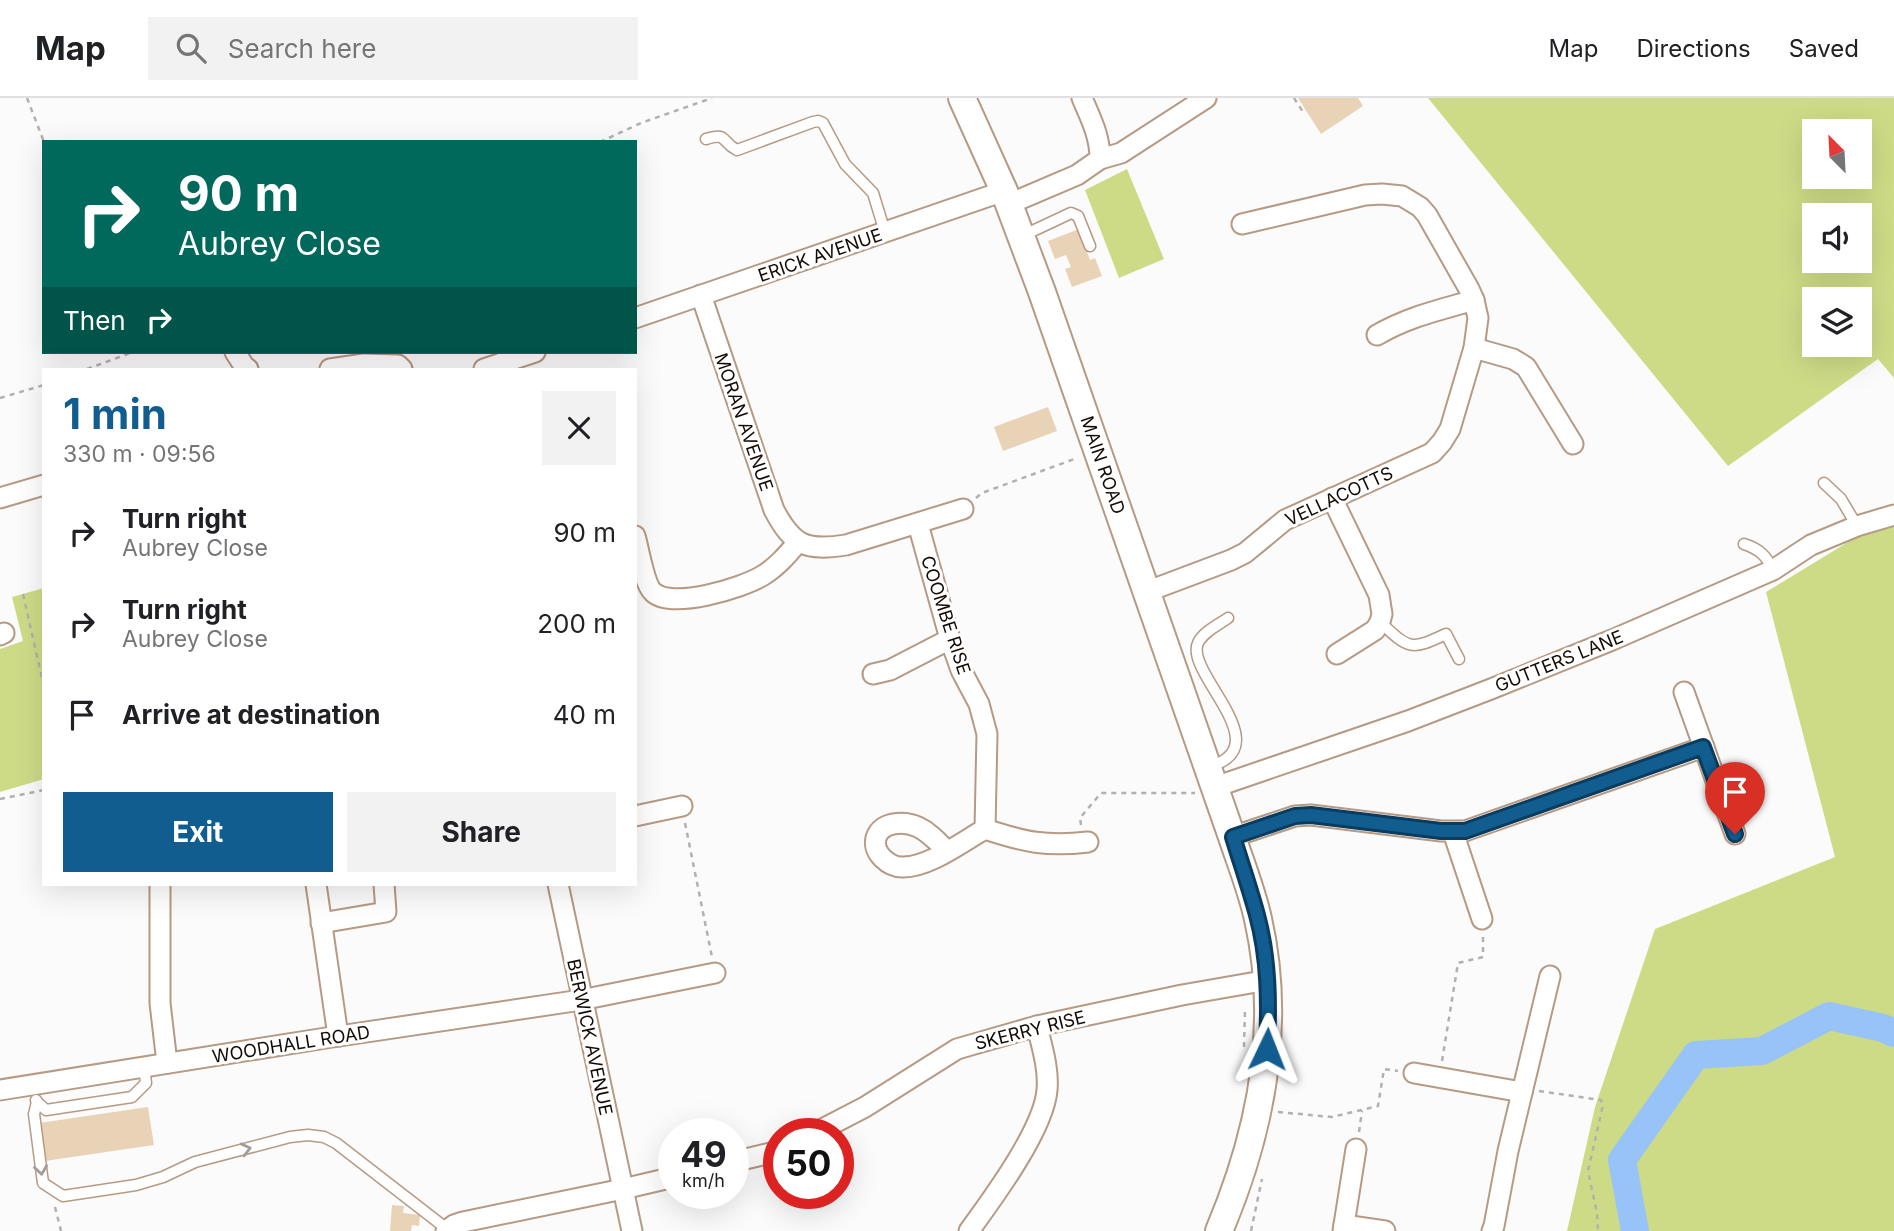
<!DOCTYPE html>
<meta charset="utf-8">
<style>
:root{--surface:#fff;--page:#f2f2f2;--text:#202124;--muted:#757577;--line:#e0e0e0;--accent:#115d90}
body{margin:0;font-family:Inter,sans-serif;background:var(--page);color:var(--text);height:100vh;display:flex;flex-direction:column;font-size:26px;white-space:nowrap}
*{box-sizing:border-box;margin:0}
p{font-size:23px;color:var(--muted)}
.icon{flex:none;width:38px;height:38px;fill:none;stroke:currentColor;stroke-width:2;stroke-linecap:round;stroke-linejoin:round}
.map{position:relative;flex:1;overflow:hidden}
.drawer{position:absolute;left:42px;top:270px;width:595px;height:518px;display:flex;flex-direction:column;background:var(--surface);border-radius:0px;box-shadow:0 7px 28px #0002}
.drawer>*{flex:none}
.guide{position:absolute;left:42px;top:42px;width:595px;height:214px;border-radius:0px;box-shadow:0 7px 28px #0002;background:#00695c;color:#fff;overflow:hidden}
.needle{width:46px;rotate:336deg}
.buttons{position:absolute;left:1802px;top:21px;display:grid;gap:14px}
.buttons a{display:grid;place-items:center;width:70px;height:70px;border-radius:0px;background:var(--surface);box-shadow:0 7px 28px #0002;font-size:35px}
.speed{position:absolute;left:658px;top:1020px;display:flex;gap:14px;font-size:35px;font-weight:700;text-align:center}
.speed>*{display:grid;place-content:center;width:91px;height:91px;border-radius:50%;background:var(--surface);box-shadow:0 7px 28px #0002;line-height:1}
.speed small{font-size:18px;font-weight:400}
.speed .limit{border:10px solid #d22;background:#fff;color:#111}
.pin{position:absolute;display:grid;place-items:center;width:60px;height:60px;color:#fff;margin:-72px -30px;border-radius:50% 50% 50% 0;rotate:-45deg;box-shadow:0 0 7px #0007}
.pin .icon{rotate:45deg}
.me{position:absolute;width:77px;margin:-38px;rotate:2deg;stroke-linejoin:round;filter:drop-shadow(0 0 5px #0008)}
.turn{display:flex;align-items:center;gap:24px;height:147px;padding:0 21px;font-size:32px}
.turn .icon{width:91px;height:91px;stroke-width:2.5}
.turn b{display:block;font-size:49px;line-height:60px}
.then{display:flex;align-items:center;height:66px;padding:0 21px;background:#0003;gap:14px;font-size:26px}
.round{display:grid;place-items:center;flex:none;width:74px;height:74px;border-radius:0px;background:var(--page)}
.head{display:flex;align-items:center;justify-content:space-between;height:119px;padding:0 21px}
h1{font-size:42px;font-weight:700;line-height:52px;color:var(--accent)}
.action{display:flex;gap:14px;margin-top:auto;padding:14px 21px}
.action a{flex:1;height:80px;border-radius:0px;background:var(--accent);color:#fff;font-size:28px;font-weight:700;line-height:80px;text-align:center}
.action a+a{background:var(--page);color:var(--text)}
ul{padding:0;list-style:none}
li{display:flex;align-items:center;gap:21px;height:91px;padding:0 21px}
li div{flex:1}
li b{display:block;font-size:26px}
li em{font-style:normal}
header{display:flex;align-items:center;gap:42px;box-sizing:border-box;height:98px;padding:0 35px;background:var(--surface);border-bottom:2px solid var(--line)}
header strong{font-size:33px}
nav{display:flex;gap:38px;margin-inline-start:auto;font-size:24px}
.search{width:490px;height:63px;background:var(--page);display:flex;align-items:center;gap:18px;box-sizing:border-box;padding:0 24px;border-radius:0px;color:var(--muted);font-size:26px}
.map>svg:first-child{display:block}
</style>
<header>
<strong>Map</strong>
<div class="search"><svg class="icon" aria-label="search" viewBox="0 0 24 24"><circle cx="10" cy="10" r="6"/><path d="M15 15l6 6"/></svg>Search here</div>
<nav><a>Map</a><a>Directions</a><a>Saved</a></nav>
</header>
<div class="map">
<svg width="1894" height="1133" viewBox="0 0 1894 1133">
<rect width="100%" height="100%" fill="#fbfbfb"/>
<g fill="#cedb86" fill-rule="evenodd">
<path d="M 1428,0 L 1894,0 L 1894,280 L 1878,261 L 1728,368 ZM 1815,33 L 1860,33 L 1860,79 L 1815,79 ZM 1815,117 L 1860,117 L 1860,163 L 1815,163 ZM 1815,201 L 1860,201 L 1860,247 L 1815,247 Z"/>
<polygon points="1127,71 1164,161 1119,180 1085,92"/>
<polygon points="1894,416 1894,1133 1567,1133 1595,1009 1655,831 1835,759 1766,494"/>
<polygon points="44,490 44,681 0,694 0,551 23,543 12,499"/>
</g>
<g fill="none" stroke-linecap="round" stroke-linejoin="round">
<polyline stroke="#98c3f9" stroke-width="28" points="1635,1133 1622,1062 1696,957 1762,953 1829,918 1883,930 1894,935"/>
</g>
<g fill="#e9d3b6">
<polygon points="1298,0 1358,0 1363,8 1321,36"/>
<polygon points="1079,131 1090,162 1095,160 1102,178 1072,189 1065,171 1071,169 1066,157 1055,161 1048,143"/>
<polygon points="1048,309 1057,333 1003,353 994,329"/>
<polygon points="148,1009 154,1047 45,1063 39,1025"/>
<polygon points="392,1107 404,1108 403,1115 420,1117 419,1128 412,1127 411,1133 390,1133"/>
</g>
<g fill="none" stroke-linecap="round" stroke-linejoin="round">
<g stroke="#b69a84" stroke-width="13">
<g id="lane">
<path d="M 706,41 C 728,34 721,44 737,52 L 813,24 L 818,23 L 823,25 L 845,66 L 873,95 L 885,134"/>
<polyline points="1022,138 1071,115 1078,118 1090,148"/>
<polyline points="1824,385 1841,401 1857,428"/>
<path d="M 1744,446 C 1759,451 1766,457 1773,472"/>
<path d="M 1380,524 C 1409,551 1410,553 1446,536 L 1459,561"/>
<path d="M 1208,669 C 1282,649 1184,575 1198,545 C 1203,534 1218,527 1228,520"/>
<polyline points="36,1002 37,1004 46,1012 132,999 146,985 144,969"/>
<polyline points="37,1004 34,1016 43,1085 63,1098 136,1087 163,1079 195,1064 290,1039 308,1037 324,1039 336,1045 447,1131"/>
</g>
</g>
<g stroke="#b69a84" stroke-width="23">
<g id="street">
<polyline points="1100,61 1121,55 1206,0"/>
<path d="M 1009,106 L 1077,77 L 1100,61 C 1100,38 1091,21 1082,0"/>
<path d="M 701,197 L 774,412 C 793,448 806,453 846,447 L 963,411"/>
<polyline points="635,220 1004,93"/>
<path d="M 1377,237 C 1408,219 1439,212 1474,202"/>
<polyline points="1474,250 1513,261 1526,269 1573,346"/>
<polyline points="235,254 244,268 248,271"/>
<polyline points="330,271 364,266 398,267 402,271"/>
<polyline points="484,271 535,254"/>
<polyline points="0,400 44,387"/>
<polyline points="1332,400 1379,497 1382,516 1380,524 1375,532 1337,556"/>
<path d="M 918,426 L 950,541 L 961,572 L 979,606 L 987,636 L 985,731 C 1024,744 1047,749 1088,744"/>
<path d="M 635,438 C 639,451 644,486 653,494 C 671,512 742,490 762,478 C 777,469 787,457 798,444"/>
<polyline points="1146,494 1231,462 1245,455 1285,422 1432,355 1442,344 1450,331 1474,250 1478,220 1474,202 1469,191 1427,117 1420,109 1402,98 1382,96 1365,97 1242,126"/>
<polyline points="0,537 4,535"/>
<polyline points="873,576 890,572 950,541"/>
<polyline points="1684,594 1735,736"/>
<polyline points="1215,689 1408,623 1491,591 1612,542 1773,472 1811,447 1857,428 1894,417"/>
<polyline points="635,718 682,708"/>
<polyline points="1453,734 1482,821"/>
<polyline points="1232,739 1295,718 1311,717 1441,733 1465,733 1704,649"/>
<path d="M 947,753 C 938,744 929,734 918,729 C 905,723 881,723 876,740 C 872,755 889,769 902,769 C 928,770 962,744 985,731"/>
<polyline points="160,786 160,905 167,965"/>
<polyline points="316,786 338,938"/>
<polyline points="558,786 632,1133"/>
<polyline points="321,825 386,814 384,786"/>
<polyline points="1414,975 1522,994"/>
<polyline points="0,992 326,940 581,902 715,875"/>
<polyline points="813,1036 865,1009 957,951 1037,928 1182,897 1268,882"/>
<polyline points="733,1064 779,1053"/>
<polyline points="1344,1127 1385,1133"/>
<polyline points="446,1133 454,1127 463,1124 623,1091 674,1079"/>
<path d="M 969,1133 C 993,1100 1044,1031 1047,992 C 1049,971 1042,949 1037,928"/>
<polyline points="1343,1133 1356,1051"/>
<polyline points="1492,1133 1494,1128 1508,1053 1550,878"/>
</g>
</g>
<g stroke="#b69a84" stroke-width="30">
<path id="secondary" d="M 962,0 L 1004,93 L 1042,194 L 1232,739 C 1241,766 1252,793 1258,821 C 1282,927 1261,1034 1219,1133"/>
</g>
<g stroke="#b3b0af" stroke-width="2.5" stroke-dasharray="5 5" stroke-linecap="butt">
<polyline points="27,0 44,44"/>
<polyline points="1294,0 1303,14 1306,12"/>
<polyline points="600,44 641,25 712,0"/>
<polyline points="87,271 133,254"/>
<polyline points="0,300 44,287"/>
<polyline points="976,400 982,395 1077,360"/>
<polyline points="23,496 44,589"/>
<polyline points="0,701 44,692"/>
<polyline points="685,725 712,859"/>
<polyline points="1081,727 1080,720 1101,695 1195,695"/>
<polyline points="1244,949 1245,910"/>
<polyline points="1442,963 1458,865 1483,859 1483,837"/>
<polyline points="1539,993 1601,1002 1603,1007 1588,1073 1597,1115 1598,1133"/>
<polyline points="1278,1014 1332,1019 1378,1008 1384,971 1398,973"/>
<polyline points="1359,1034 1362,1013"/>
<polyline points="55,1109 61,1133"/>
<polyline points="1251,1133 1262,1081"/>
</g>
<use href="#lane" stroke="#fff" stroke-width="10"/>
<use href="#street" stroke="#fff" stroke-width="19"/>
<use href="#secondary" stroke="#fff" stroke-width="26"/>
</g>
<defs><path id="oneway-chevron" d="M-2-3.5L2.5 0L-2 3.5" fill="none" stroke-width="1.6" stroke-linecap="round" stroke-linejoin="round" transform="scale(1.75)"/></defs>
<g stroke="#a19d9b">
<use href="#oneway-chevron" transform="translate(246 1051) rotate(-14)"/>
<use href="#oneway-chevron" transform="translate(41 1072) rotate(82)"/>
</g>
<g fill="none" stroke-linecap="round" stroke-linejoin="round">
<g stroke="#0b3c5e" stroke-width="18">
<path id="route" d="M 1267,951 C 1269,906 1269,861 1257,817 C 1250,791 1241,765 1233,739 L 1295,718 L 1311,717 L 1441,733 L 1465,733 L 1703,649 L 1735,736"/>
</g>
<use href="#route" stroke="#115d90" stroke-width="12"/>
</g>
<g text-anchor="middle" dominant-baseline="central" stroke-width="6" stroke-linejoin="round" paint-order="stroke">
<g font-size="18" fill="#130a04" stroke="#fff">
<text transform="translate(820 157) rotate(-19)">ERICK AVENUE</text>
<text transform="translate(744 324) rotate(71)">MORAN AVENUE</text>
<text transform="translate(1103 367) rotate(71)">MAIN ROAD</text>
<text transform="translate(1339 398) rotate(-25)">VELLACOTTS</text>
<text transform="translate(946 517) rotate(72)">COOMBE RISE</text>
<text transform="translate(1559 563) rotate(-22)">GUTTERS LANE</text>
<text transform="translate(1030 932) rotate(-14)">SKERRY RISE</text>
<text transform="translate(590 939) rotate(78)">BERWICK AVENUE</text>
<text transform="translate(291 946) rotate(-9)">WOODHALL ROAD</text>
</g>
</g>
</svg>
<div class="buttons">
<a><svg class="needle" viewBox="-14 -14 28 28"><path d="M0-13l5 13h-10z" fill="#e53935"/><path d="M0 13l5-13h-10z" fill="#757577"/></svg></a>
<a><svg class="icon" aria-label="sound" viewBox="0 0 24 24"><path d="M4 9h4l5-4v14l-5-4H4zM17 9q2 3 0 6"/></svg></a>
<a><svg class="icon" aria-label="layers" viewBox="0 0 24 24"><path d="M12 4l9 5-9 5-9-5zM3 14l9 5 9-5"/></svg></a>
</div>
<div class="speed"><div>49<small>km/h</small></div><div class="limit">50</div></div>
<div class="pin" style="left:1735px;top:736px;background:#d93025"><svg class="icon" aria-label="arrive" viewBox="0 0 24 24"><path d="M6 21V4h12l-3 4 3 4H6"/></svg></div>
<svg class="me" style="left:1267px;top:951px" viewBox="-20 -20 40 40"><path d="M0-17L14 15 0 8-14 15z" fill="#115d90" stroke="#fff" stroke-width="4"/></svg>
<div class="guide">
<div class="turn"><svg class="icon" aria-label="right" viewBox="0 0 24 24"><path d="M7 20v-9h11M14 6l5 5-5 5"/></svg><div><b>90 m</b>Aubrey Close</div></div>
<div class="then">Then<svg class="icon" aria-label="right" viewBox="0 0 24 24"><path d="M7 20v-9h11M14 6l5 5-5 5"/></svg></div>
</div>
<section class="drawer">
<div class="head"><div><h1>1 min</h1><p>330 m · 09:56</p></div><a class="round"><svg class="icon" aria-label="close" viewBox="0 0 24 24"><path d="M6 6l12 12M18 6L6 18"/></svg></a></div>
<ul>
<li><svg class="icon" aria-label="right" viewBox="0 0 24 24"><path d="M7 20v-9h11M14 6l5 5-5 5"/></svg><div><b>Turn right</b><p>Aubrey Close</p></div><em>90 m</em></li>
<li><svg class="icon" aria-label="right" viewBox="0 0 24 24"><path d="M7 20v-9h11M14 6l5 5-5 5"/></svg><div><b>Turn right</b><p>Aubrey Close</p></div><em>200 m</em></li>
<li><svg class="icon" aria-label="arrive" viewBox="0 0 24 24"><path d="M6 21V4h12l-3 4 3 4H6"/></svg><div><b>Arrive at destination</b></div><em>40 m</em></li>
</ul>
<div class="action"><a>Exit</a><a>Share</a></div>
</section>
</div>
